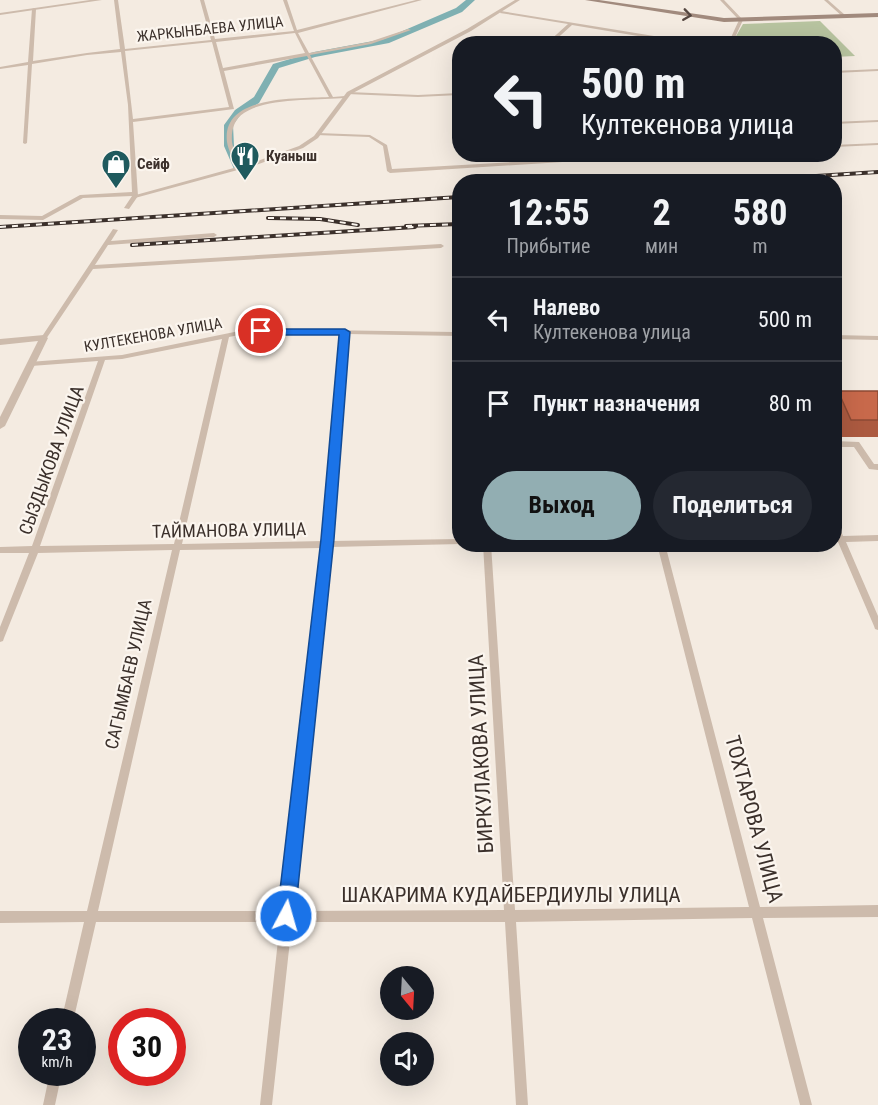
<!DOCTYPE html>
<html lang="ru">
<meta charset="utf-8">
<style>
:root{--surface:#171b24;--page:#242831;--text:#f1f3f6;--muted:#9ea1a6;--line:#363941;--accent:#92aeb2}
body{margin:0;font-family:"Roboto Condensed",sans-serif;background:var(--page);color:var(--text);height:100vh;display:flex;flex-direction:column;font-size:22px;white-space:nowrap}
*{box-sizing:border-box;margin:0}
p{font-size:20px;color:var(--muted)}
.icon{flex:none;width:33px;height:33px;fill:none;stroke:currentColor;stroke-width:2;stroke-linecap:round;stroke-linejoin:round}
.map{position:relative;flex:1;overflow:hidden}
.details{position:absolute;left:452px;top:174px;width:390px;height:378px;display:flex;flex-direction:column;background:var(--surface);border-radius:24px;box-shadow:0 6px 24px #0002}
.details>*{flex:none}
.banner{position:absolute;left:452px;top:36px;width:390px;height:126px;border-radius:24px;box-shadow:0 6px 24px #0002;background:#171b24;color:var(--text);overflow:hidden}
.needle{width:39px;rotate:162deg}
.tools{position:absolute;left:380px;top:966px;display:grid;gap:12px}
.tools a{display:grid;place-items:center;width:54px;height:54px;border-radius:50%;background:var(--surface);box-shadow:0 6px 24px #0002;font-size:30px}
.speed{position:absolute;left:18px;top:1008px;display:flex;gap:12px;font-size:30px;font-weight:700;text-align:center}
.speed>*{display:grid;place-content:center;width:78px;height:78px;border-radius:50%;background:var(--surface);box-shadow:0 6px 24px #0002;line-height:1}
.speed small{font-size:15px;font-weight:400}
.speed .limit{border:9px solid #d22;background:#fff;color:#111}
.pin{position:absolute;display:grid;place-items:center;width:51px;height:51px;color:#fff;margin:-26px;border:3px solid #fff;border-radius:50%;box-shadow:0 2px 6px #0007}
.me{position:absolute;width:66px;margin:-33px;rotate:6deg;stroke-linejoin:round;filter:drop-shadow(0 0 4px #0008)}
.turn{display:flex;align-items:center;gap:21px;height:126px;padding:0 30px;font-size:27px}
.turn .icon{width:78px;height:78px;stroke-width:2.5}
.turn b{display:block;font-size:42px;line-height:51px}
.eta{display:flex;justify-content:space-evenly;align-items:center;height:102px;text-align:center}
.eta b{font-size:36px;font-weight:700;line-height:42px}
.primary-button{display:flex;gap:12px;margin-top:auto;padding:12px 30px}
.primary-button a{flex:1;height:69px;border-radius:36px;background:var(--accent);color:#111;font-size:24px;font-weight:700;line-height:69px;text-align:center}
.primary-button a+a{background:var(--page);color:var(--text)}
ul{padding:0;list-style:none}
li{display:flex;align-items:center;gap:18px;height:84px;padding:0 30px;border-top:2px solid var(--line)}
li div{flex:1}
li b{display:block;font-size:22px}
li em{font-style:normal}
.map>svg:first-child{display:block}
</style>
<div class="map">
<svg width="878" height="1105" viewBox="0 0 878 1105">
<rect width="100%" height="100%" fill="#f4ebe1"/>
<polygon fill="#b8c4a0" points="820,21 855,56 834,57 834,44 732,43 743,24"/>
<g fill="none" stroke-linecap="round" stroke-linejoin="round">
<polygon fill="#7fb0b2" fill-rule="evenodd" points="466,0 475,0 462,12 389,43 315,57 279,68 259,103 241,114 233,125 234,146 243,167 234,169 224,146 224,125 235,110 254,97 273,64 314,52 384,39 456,8"/>
<g fill="#cdbbac" fill-rule="evenodd">
<path d="M 114,0 L 118,0 L 125,49 L 211,40 L 200,0 L 204,0 L 215,39 L 294,31 L 283,0 L 287,0 L 297,30 L 416,0 L 422,0 L 298,33 L 309,53 L 369,42 L 408,29 L 411,30 L 371,44 L 310,55 L 333,97 L 345,96 L 347,97 L 345,98 C 319,100 265,98 244,113 C 234,119 231,131 232,142 C 233,150 239,160 243,168 L 242,169 L 237,168 C 234,160 228,150 227,142 C 221,94 299,99 329,97 L 307,56 L 224,71 L 234,109 L 133,122 L 138,196 L 129,209 L 124,208 L 132,196 L 83,198 L 43,220 L 0,219 L 0,215 L 42,216 L 80,195 L 132,192 L 128,105 L 121,52 L 87,55 L 32,64 L 27,143 L 25,144 L 23,143 L 28,65 L 0,69 L 0,67 L 28,62 L 32,9 L 34,8 L 36,9 L 33,61 L 87,53 L 120,49 ZM 295,33 L 305,53 L 223,68 L 216,42 ZM 212,42 L 229,107 L 133,119 L 125,51 Z"/>
<polygon points="720,0 724,0 743,20 732,44 728,44 739,20"/>
<polygon points="824,0 828,0 845,15 845,17 843,17"/>
<polygon points="501,11 697,43 699,44 686,44 572,25 551,44 546,44 568,24 500,13"/>
<polygon points="878,69 878,71 834,73 834,71"/>
<polygon points="349,92 418,95 459,93 459,95 418,97 347,94 347,93"/>
<polygon points="878,120 878,122 834,124 834,122"/>
<polygon points="318,133 370,135 387,145 392,169 650,154 687,154 390,173 387,171 383,146 369,137 316,135 316,133"/>
<polygon points="878,143 878,145 834,147 834,145"/>
<polygon points="113,229 118,230 111,241 214,233 217,235 214,237 108,245 95,265 441,244 444,246 441,248 93,269 46,339 42,339 41,338"/>
<path d="M 459,291 L 459,336 L 348,334 L 331,541 L 459,539 L 459,544 L 461,544 L 331,547 L 293,911 L 504,910 L 483,544 L 491,544 L 515,910 L 749,907 L 657,544 L 665,544 L 760,907 L 878,905 L 878,917 L 763,918 L 812,1105 L 800,1105 L 752,918 L 516,922 L 528,1105 L 516,1105 L 505,922 L 292,922 L 272,1105 L 260,1105 L 280,922 L 96,922 L 73,1022 L 61,1022 L 84,922 L 0,923 L 0,911 L 87,911 L 172,550 L 38,553 L 4,638 L 3,641 L 0,642 L 0,627 L 29,553 L 0,553 L 0,547 L 32,546 L 98,361 L 31,366 L 29,366 L 29,362 L 122,355 L 249,329 L 454,332 L 453,293 ZM 249,333 L 342,334 L 323,541 L 182,544 L 229,337 ZM 222,339 L 174,544 L 40,546 L 105,360 L 122,359 ZM 323,548 L 282,911 L 98,911 L 180,550 Z"/>
<polygon points="834,335 878,336 878,340 834,339"/>
<polygon points="834,441 859,442 874,464 878,464 878,470 869,469 854,447 834,447"/>
<polygon points="834,521 837,522 843,536 878,535 878,541 846,542 878,616 878,630 875,629 874,626 838,542 834,542 835,536"/>
<polygon points="50,1072 62,1072 55,1105 43,1105"/>
</g>
<g fill="#cdbbac" fill-rule="evenodd">
<polygon points="90,0 102,0 0,15 0,13"/>
<polygon points="515,0 520,0 471,31 351,94 318,138 303,148 256,165 135,198 132,196 252,163 299,146 314,136 347,92 467,29"/>
<polygon points="44,335 48,338 5,426 0,429 0,417 38,341 0,345 0,339"/>
</g>
<polygon fill="#a18a7d" fill-rule="evenodd" points="585,0 599,0 724,18 878,13 878,17 724,22"/>
<g stroke="#3b302b" stroke-width="4">
<g id="rail">
<polyline points="724,182 878,172"/>
<polyline points="268,218 320,219 358,225"/>
<polyline points="406,226 459,224"/>
<polyline points="0,227 459,197"/>
<polyline points="132,245 415,227"/>
</g>
</g>
<use href="#rail" stroke="#fbf5ee" stroke-width="2" stroke-dasharray="6" stroke-linecap="butt"/>
</g>
<polygon fill="#ac5a40" points="838,391 878,391 878,437 842,437 834,420 834,398"/>
<polygon fill="#c8694b" stroke="#8c4a34" stroke-width="1.5" points="838,391 878,391 878,420 851,420"/>
<defs><path id="oneway-chevron" d="M-2-3.5L2.5 0L-2 3.5" fill="none" stroke-width="1.6" stroke-linecap="round" stroke-linejoin="round" transform="scale(1.5)"/></defs>
<use stroke="#544640" href="#oneway-chevron" transform="translate(687 15) rotate(8)"/>
<polygon fill="#1a73e8" stroke="#114b97" stroke-width="1.5" points="257,329 345,329 350,332 334,539 295,916 293,923 286,926 280,923 277,916 321,539 339,335 261,335 256,331"/>
<defs>
<g id="restaurant-pin" transform="scale(1.5)"><path d="M0 17L-7.5 6A9.5 9.5 0 1 1 7.5 6Z" fill="#1f5a5e" stroke="#fbf5ee"/><path d="M-5-6h1v4h1v-4h1v4h1v-4h1v5L-1.5 .5V6h-2V.5L-5-1ZM5-6V6H3V1.5H1.5Q1.5-4 5-6Z" fill="#fff"/></g>
<g id="shop-pin" transform="scale(1.5)"><path d="M0 17L-7.5 6A9.5 9.5 0 1 1 7.5 6Z" fill="#1f5a5e" stroke="#fbf5ee"/><path d="M-5-2.5h2.3a2.7 3.5 0 0 1 5.4 0H5L5.5 6h-11ZM-1.5-2.5h3a1.5 2.3 0 0 0-3 0Z" fill="#fff"/></g>
</defs>
<g fill-rule="evenodd">
<use href="#restaurant-pin" x="245" y="156"/>
<use href="#shop-pin" x="116" y="164"/>
</g>
<g text-anchor="middle" dominant-baseline="central" stroke-width="4.5" stroke-linejoin="round" paint-order="stroke">
<g font-size="15" fill="#3b302b" stroke="#fbf5ee">
<text transform="translate(210 29) rotate(-6)">ЖАРКЫНБАЕВА УЛИЦА</text>
<text transform="translate(153 335) rotate(-10)">КУЛТЕКЕНОВА УЛИЦА</text>
</g>
<g font-size="15" font-weight="bold" fill="#3b302b" stroke="#fbf5ee" text-anchor="start">
<text x="266" y="156">Куаныш</text>
<text x="137" y="164">Сейф</text>
</g>
<g font-size="18" fill="#3b302b" stroke="#fbf5ee">
<text transform="translate(51 460) rotate(-70)">СЫЗДЫКОВА УЛИЦА</text>
<text transform="translate(229 530) rotate(-1)">ТАЙМАНОВА УЛИЦА</text>
<text transform="translate(128 674) rotate(-77)">САГЫМБАЕВ УЛИЦА</text>
</g>
<g font-size="21" fill="#3b302b" stroke="#fbf5ee">
<text transform="translate(481 754) rotate(-93)">БИРКУЛАКОВА УЛИЦА</text>
<text transform="translate(754 819) rotate(75)">ТОХТАРОВА УЛИЦА</text>
<text x="511" y="895">ШАКАРИМА КУДАЙБЕРДИУЛЫ УЛИЦА</text>
</g>
</g>
</svg>
<div class="tools">
<a><svg class="needle" viewBox="-14 -14 28 28"><path d="M0-13l5 13h-10z" fill="#e53935"/><path d="M0 13l5-13h-10z" fill="#9ea1a6"/></svg></a>
<a><svg class="icon" aria-label="sound" viewBox="0 0 24 24"><path d="M4 9h4l5-4v14l-5-4H4zM17 9q2 3 0 6"/></svg></a>
</div>
<div class="speed"><div>23<small>km/h</small></div><div class="limit">30</div></div>
<div class="pin" style="left:261px;top:331px;background:#d93025"><svg class="icon" aria-label="arrive" viewBox="0 0 24 24"><path d="M6 21V4h12l-3 4 3 4H6"/></svg></div>
<svg class="me" style="left:286px;top:916px" viewBox="-20 -20 40 40"><circle r="17" fill="#1a73e8" stroke="#fff" stroke-width="3"/><path d="M0-11L8 9 0 5-8 9z" fill="#fff"/></svg>
<div class="banner">
<div class="turn"><svg class="icon" aria-label="left" viewBox="0 0 24 24"><path d="M17 20v-9H6M10 6l-5 5 5 5"/></svg><div><b>500 m</b>Култекенова улица</div></div>
</div>
<section class="details">
<div class="eta">
<div><b>12:55</b><p>Прибытие</p></div>
<div><b>2</b><p>мин</p></div>
<div><b>580</b><p>m</p></div>
</div>
<ul>
<li><svg class="icon" aria-label="left" viewBox="0 0 24 24"><path d="M17 20v-9H6M10 6l-5 5 5 5"/></svg><div><b>Налево</b><p>Култекенова улица</p></div><em>500 m</em></li>
<li><svg class="icon" aria-label="arrive" viewBox="0 0 24 24"><path d="M6 21V4h12l-3 4 3 4H6"/></svg><div><b>Пункт назначения</b></div><em>80 m</em></li>
</ul>
<div class="primary-button"><a>Выход</a><a>Поделиться</a></div>
</section>
</div>
